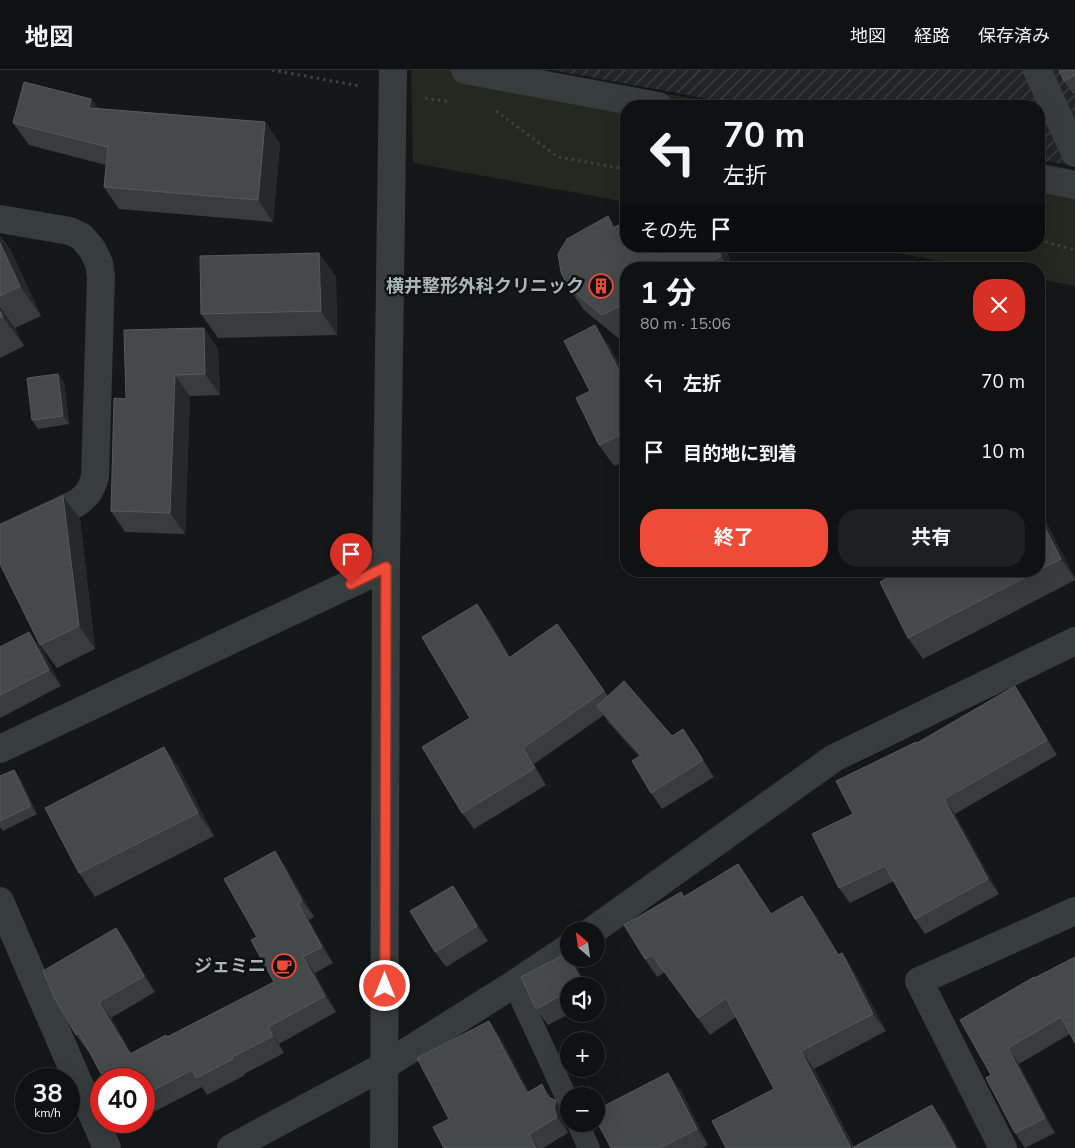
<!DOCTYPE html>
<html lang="ja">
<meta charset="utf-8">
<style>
:root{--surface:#101112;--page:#1e1f20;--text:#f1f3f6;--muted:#9c9d9f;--line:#303132;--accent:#ee4b38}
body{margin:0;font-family:"Nunito Sans","Noto Sans JP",sans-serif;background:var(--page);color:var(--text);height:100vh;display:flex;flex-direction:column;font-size:19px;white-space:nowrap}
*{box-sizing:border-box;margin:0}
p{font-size:16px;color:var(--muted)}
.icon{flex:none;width:28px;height:28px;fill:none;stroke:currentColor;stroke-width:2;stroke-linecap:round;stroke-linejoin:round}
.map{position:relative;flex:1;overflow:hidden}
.details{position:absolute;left:620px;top:192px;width:425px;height:315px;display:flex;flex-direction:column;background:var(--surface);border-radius:20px;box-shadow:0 5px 20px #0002,0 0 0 1px var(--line)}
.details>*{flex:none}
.banner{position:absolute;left:620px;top:30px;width:425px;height:152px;border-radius:20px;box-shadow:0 5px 20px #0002,0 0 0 1px var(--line);background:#101112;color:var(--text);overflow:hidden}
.needle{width:32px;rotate:331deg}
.buttons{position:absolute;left:560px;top:852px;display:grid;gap:10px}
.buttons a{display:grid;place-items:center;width:45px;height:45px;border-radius:50%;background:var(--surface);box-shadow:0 5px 20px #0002,0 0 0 1px var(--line);font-size:25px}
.speed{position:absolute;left:15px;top:998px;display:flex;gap:10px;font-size:25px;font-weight:700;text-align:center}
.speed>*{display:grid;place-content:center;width:65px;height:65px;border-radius:50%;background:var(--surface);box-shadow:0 5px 20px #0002,0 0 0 1px var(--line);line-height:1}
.speed small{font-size:12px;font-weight:400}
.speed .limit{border:8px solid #d22;background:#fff;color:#111}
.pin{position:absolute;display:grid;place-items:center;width:42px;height:42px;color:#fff;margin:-51px -21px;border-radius:50% 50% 50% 0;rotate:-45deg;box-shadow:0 0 5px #0007}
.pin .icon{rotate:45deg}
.me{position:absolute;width:55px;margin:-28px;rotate:0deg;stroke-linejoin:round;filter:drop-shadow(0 0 4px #0008)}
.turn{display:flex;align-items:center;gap:18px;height:105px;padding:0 20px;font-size:22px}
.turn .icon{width:65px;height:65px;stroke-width:2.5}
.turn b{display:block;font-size:35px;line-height:42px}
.then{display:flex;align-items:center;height:48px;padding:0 20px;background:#0003;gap:10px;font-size:19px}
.round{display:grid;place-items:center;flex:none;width:52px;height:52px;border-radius:20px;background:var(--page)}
.headline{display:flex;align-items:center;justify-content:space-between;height:85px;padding:0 20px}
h1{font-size:30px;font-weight:700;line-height:38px}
.cta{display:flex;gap:10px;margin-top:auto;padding:10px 20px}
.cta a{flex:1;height:58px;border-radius:20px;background:var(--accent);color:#fff;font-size:20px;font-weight:700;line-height:58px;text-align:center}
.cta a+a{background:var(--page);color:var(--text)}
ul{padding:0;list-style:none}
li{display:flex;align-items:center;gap:15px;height:70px;padding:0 20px}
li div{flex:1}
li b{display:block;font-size:19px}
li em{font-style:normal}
header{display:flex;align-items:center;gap:30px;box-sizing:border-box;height:70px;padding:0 25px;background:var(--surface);border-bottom:1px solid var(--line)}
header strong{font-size:24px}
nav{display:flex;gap:28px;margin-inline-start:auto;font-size:18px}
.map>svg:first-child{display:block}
</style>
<header>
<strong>地図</strong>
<nav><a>地図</a><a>経路</a><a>保存済み</a></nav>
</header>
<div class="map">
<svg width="1075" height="1078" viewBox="0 0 1075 1078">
<defs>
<pattern id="industrial-furrows" width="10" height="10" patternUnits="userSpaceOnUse" patternTransform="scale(1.25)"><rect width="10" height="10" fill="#222425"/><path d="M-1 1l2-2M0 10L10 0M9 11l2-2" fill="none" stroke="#3f4243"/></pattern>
</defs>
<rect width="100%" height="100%" fill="#161718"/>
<polygon fill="url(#industrial-furrows)" points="552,0 1075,0 1075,96 1039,90 1039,36 747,36"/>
<g fill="#242820">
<polygon points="411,0 535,0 732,36 626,36 626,132 413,93"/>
<polygon points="1039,93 1075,100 1075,216 1039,209 1039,199 982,199 861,176 1039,176"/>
</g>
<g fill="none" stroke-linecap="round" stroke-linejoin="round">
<g stroke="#3d4344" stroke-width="3" stroke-dasharray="2.5 4" stroke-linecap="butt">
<polyline points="272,0 360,16"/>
<polyline points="425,28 451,32"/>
<polyline points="496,41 558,87 626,99"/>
<polyline points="1039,170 1075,180"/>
</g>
<g stroke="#373c3d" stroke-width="22">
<polyline points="514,914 569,1033"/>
<polyline points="578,1054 589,1078"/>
</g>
<g stroke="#373c3d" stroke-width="28">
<polyline points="465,0 658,36"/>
<polyline points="1037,0 1075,83"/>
<polyline points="1039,108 1075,115"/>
<path d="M 0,149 L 70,161 L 82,167 L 92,179 L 99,193 L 101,207 L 95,407 C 91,420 88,425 77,433 L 0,469"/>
<polyline points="0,831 107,1078"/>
<polyline points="592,861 834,688 1075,571"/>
<polyline points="231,1078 384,996 514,914 569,877"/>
<polyline points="1003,1078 919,911 1075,841"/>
</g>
<g stroke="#373c3d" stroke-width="28">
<polyline points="0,679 386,497"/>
<polyline points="384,1078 386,497 393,0"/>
</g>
</g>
<g fill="#393c3d">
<polygon points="1075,0 1075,23 1073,24 1064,11"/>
<polygon points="91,29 98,38 265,52 280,74 273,152 119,139 104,117 106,95 29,75 13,53"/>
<polygon points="608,146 616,157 626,176 725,176 733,199 626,199 626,264 618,268 584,240 568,217"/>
<polygon points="0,166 10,179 41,246 15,258 24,276 0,288"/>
<polygon points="336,206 337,265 218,268 201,244"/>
<polygon points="204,258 218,279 220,325 190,326 185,464 125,462 111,441 126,329"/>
<polygon points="610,277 624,303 626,302 626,391 614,396 599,375 590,321"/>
<polygon points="58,304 64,312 69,354 38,359 32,350"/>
<polygon points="63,426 80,449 95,579 57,598 40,575"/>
<polygon points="1039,443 1047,454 1075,509 1075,510 923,589 908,568 900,501 1039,501"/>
<polygon points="489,550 510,587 557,554 608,626 672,666 683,659 714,707 662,739 651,723 639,686 608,652 604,645 534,694 546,715 474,759 462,743 470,648"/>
<polygon points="0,577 41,578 61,616 0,648"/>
<polygon points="1025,631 1057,685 955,744 999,824 925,864 915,849 894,811 850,833 839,818 853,744 917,673"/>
<polygon points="164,677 180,700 214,766 95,827 79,803"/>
<polygon points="14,700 20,708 37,744 3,761 0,757 0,706"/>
<polygon points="738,794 771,844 814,843 839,885 842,883 854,901 886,961 814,999 854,1077 932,1035 944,1052 958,1078 726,1078 774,1019 736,947 710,965 665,902 657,907 645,889 684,826"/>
<polygon points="286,797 314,847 309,850 333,893 315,903 336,942 279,974 284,983 244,1004 245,1005 207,1025 202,1017 144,1047 144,1009 89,980 88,981 76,965 116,858 127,874 155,922 111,948 131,983 167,967 274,912 257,867"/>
<polygon points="453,816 463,831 488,871 446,897 435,882"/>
<polygon points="567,883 569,885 569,889 571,889 578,899 587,916 569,916 569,944 548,955 536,939"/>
<polygon points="1075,887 1070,964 1019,994 1055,1063 1025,1078 1015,1063 991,1005 1035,907"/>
<polygon points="500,967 529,1022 552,1028 566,1045 567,1047 565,1053 568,1063 543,1078 444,1078 449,1049"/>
<polygon points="680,1019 708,1075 703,1078 611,1078"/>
<polygon points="129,1051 136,1051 131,1054"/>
</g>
<g fill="#262829">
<polygon points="91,29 107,51 89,38"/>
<polygon points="265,52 280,74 273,152 258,130"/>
<polygon points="608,146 624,169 613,158"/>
<polygon points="0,166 10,179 41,246 20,216 0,173"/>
<polygon points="717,176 725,176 733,199 729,199 721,186"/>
<polygon points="319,183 336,206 337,265 321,241"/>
<polygon points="0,237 15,258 24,276 3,247 0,241"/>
<polygon points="595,255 610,277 626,307 621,304"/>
<polygon points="204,258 218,279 220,325 205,304"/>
<polygon points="58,304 64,312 69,354 63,346"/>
<polygon points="175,305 190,326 185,464 170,443"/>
<polygon points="63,426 80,449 95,579 79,556"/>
<polygon points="1039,443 1047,454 1075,509 1061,489 1039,446"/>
<polygon points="477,534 489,550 520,604 509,588"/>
<polygon points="29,562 41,578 61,616 49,600"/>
<polygon points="1015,616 1025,631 1057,685 1047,670"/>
<polygon points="683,659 694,675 714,707 703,690"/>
<polygon points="164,677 180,700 214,766 198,743"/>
<polygon points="523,678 534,694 546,715 535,698"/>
<polygon points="14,700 20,708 37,744 31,736"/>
<polygon points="944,729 955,744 999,824 988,809"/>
<polygon points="275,781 286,797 314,847 302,831"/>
<polygon points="738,794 750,811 783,862 771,844"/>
<polygon points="453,816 463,831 488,871 477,856"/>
<polygon points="802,826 814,843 850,903 838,885"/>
<polygon points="298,833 309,850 333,893 322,877"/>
<polygon points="116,858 127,874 155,922 144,906"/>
<polygon points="842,883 854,901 886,961 873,944"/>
<polygon points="303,887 315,903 336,942 325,926"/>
<polygon points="570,889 571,889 578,899 587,916 585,916 583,914"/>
<polygon points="99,932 111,948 142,1000 130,984"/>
<polygon points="489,951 500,967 538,1039 527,1023"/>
<polygon points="268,957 279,974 284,983 273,966"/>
<polygon points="1008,978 1019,994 1055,1063 1045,1048"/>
<polygon points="801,981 814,999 854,1078 851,1078"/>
<polygon points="668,1003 680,1019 708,1075 697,1059"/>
<polygon points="542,1014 553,1030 555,1030 567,1047 565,1053 568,1063 557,1047 554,1037"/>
<polygon points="932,1035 944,1052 958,1078 956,1078"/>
<polygon points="529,1064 538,1078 536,1078"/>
</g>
<g fill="#45494a" stroke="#555a5c">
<polygon points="1059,0 1075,0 1075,5 1064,11"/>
<polygon points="24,12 91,29 89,38 265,52 258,130 104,117 108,77 13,53"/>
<polygon points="608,146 613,158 626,151 626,176 717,176 721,186 696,199 626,199 626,233 602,245 568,217 561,202 558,184 567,169"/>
<polygon points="0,173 20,216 0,226"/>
<polygon points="319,183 321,241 201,244 200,186"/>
<polygon points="0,241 3,247 0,248"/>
<polygon points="595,255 621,304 626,302 626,362 599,375 576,328 590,321 564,271"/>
<polygon points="204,258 205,304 175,305 170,443 111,441 114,328 126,329 124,260"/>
<polygon points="58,304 63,346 32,350 27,308"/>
<polygon points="63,426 79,556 40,575 0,494 0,455"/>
<polygon points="1039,446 1061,489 1039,500"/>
<polygon points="900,501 1037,501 908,568 880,512"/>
<polygon points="477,534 509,588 557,554 604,621 523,678 535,698 462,743 422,677 470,648 422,567"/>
<polygon points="29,562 49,600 0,625 0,577"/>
<polygon points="624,611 672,666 683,659 703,690 651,723 632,691 641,685 597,636"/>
<polygon points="1015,616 1047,670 944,729 988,809 915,849 885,796 839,818 812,764 853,744 836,711 916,672 917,673"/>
<polygon points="164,677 198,743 79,803 45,738"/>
<polygon points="14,700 31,736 0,751 0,706"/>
<polygon points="275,781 302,831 298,833 322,877 303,887 325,926 268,957 273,966 232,987 233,989 196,1008 192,1000 144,1025 144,1009 104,1009 79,963 76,965 55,929 43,901 116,858 144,906 99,932 130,984 166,965 167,967 274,912 251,870 257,867 224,809"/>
<polygon points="738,794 771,844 802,826 838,885 842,883 873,944 801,981 851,1078 726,1078 712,1051 774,1019 726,928 698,948 652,885 645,889 624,855 681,822 684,827"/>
<polygon points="453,816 477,856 435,882 410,841"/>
<polygon points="567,883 569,886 569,889 570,889 583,914 578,916 569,916 569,921 536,939 521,907"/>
<polygon points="1075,887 1075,973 1061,947 1008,978 1045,1048 1015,1063 986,1008 991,1005 960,950 1034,907 1035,908"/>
<polygon points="489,951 527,1023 542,1014 546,1023 550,1028 555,1030 556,1031 554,1037 557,1047 529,1064 536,1078 444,1078 433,1057 449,1049 417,988"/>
<polygon points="668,1003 697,1059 660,1078 611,1078 596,1050 596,1040"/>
<polygon points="932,1035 956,1078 852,1078"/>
</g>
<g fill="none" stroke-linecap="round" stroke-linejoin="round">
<g stroke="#9b3124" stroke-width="12">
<polyline id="route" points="351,514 386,497 385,916"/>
</g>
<use href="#route" stroke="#ee4b38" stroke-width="9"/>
</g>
<defs>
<g id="building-ring" transform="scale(1.25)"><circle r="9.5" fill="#111213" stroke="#ee4b38" stroke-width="1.5"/><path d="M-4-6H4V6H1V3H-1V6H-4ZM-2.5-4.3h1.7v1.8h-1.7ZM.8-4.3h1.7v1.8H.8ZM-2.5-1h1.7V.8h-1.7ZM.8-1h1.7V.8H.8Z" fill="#ee4b38"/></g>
<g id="cafe-ring" transform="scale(1.25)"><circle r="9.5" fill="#111213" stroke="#ee4b38" stroke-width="1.5"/><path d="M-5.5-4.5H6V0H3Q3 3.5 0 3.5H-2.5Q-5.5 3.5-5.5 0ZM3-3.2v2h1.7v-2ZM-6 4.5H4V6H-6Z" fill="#ee4b38"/></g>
</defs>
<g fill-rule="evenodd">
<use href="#building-ring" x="601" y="216"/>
<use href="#cafe-ring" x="284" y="896"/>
</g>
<g text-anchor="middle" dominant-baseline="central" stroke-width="5" stroke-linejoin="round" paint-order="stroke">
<g font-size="18" font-weight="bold" fill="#a9b6b8" stroke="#111213" text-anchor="end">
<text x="584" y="216">横井整形外科クリニック</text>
<text x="266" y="896">ジェミニ</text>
</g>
</g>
</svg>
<div class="buttons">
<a><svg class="needle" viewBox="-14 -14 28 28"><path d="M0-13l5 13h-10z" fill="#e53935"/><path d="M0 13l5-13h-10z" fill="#9c9d9f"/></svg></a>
<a><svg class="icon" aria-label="sound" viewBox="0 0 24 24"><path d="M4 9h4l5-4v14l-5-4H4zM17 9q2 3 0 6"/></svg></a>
<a>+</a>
<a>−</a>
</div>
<div class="speed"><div>38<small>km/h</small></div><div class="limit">40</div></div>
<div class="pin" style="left:351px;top:514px;background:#d93025"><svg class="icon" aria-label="arrive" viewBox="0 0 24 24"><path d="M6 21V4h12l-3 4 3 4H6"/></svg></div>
<svg class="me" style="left:385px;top:916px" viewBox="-20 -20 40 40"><circle r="17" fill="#ee4b38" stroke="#fff" stroke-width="3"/><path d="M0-11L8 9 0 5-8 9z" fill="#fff"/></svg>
<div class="banner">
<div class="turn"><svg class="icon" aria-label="left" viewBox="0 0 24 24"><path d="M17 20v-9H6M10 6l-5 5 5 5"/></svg><div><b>70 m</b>左折</div></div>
<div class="then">その先<svg class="icon" aria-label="arrive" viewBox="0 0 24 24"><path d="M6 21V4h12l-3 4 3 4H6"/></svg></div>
</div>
<section class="details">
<div class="headline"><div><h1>1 分</h1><p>80 m · 15:06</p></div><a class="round" style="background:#d93025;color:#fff"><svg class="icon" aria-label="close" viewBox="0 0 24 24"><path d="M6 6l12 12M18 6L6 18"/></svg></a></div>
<ul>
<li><svg class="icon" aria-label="left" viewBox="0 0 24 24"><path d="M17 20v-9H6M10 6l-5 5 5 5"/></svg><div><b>左折</b></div><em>70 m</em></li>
<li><svg class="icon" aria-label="arrive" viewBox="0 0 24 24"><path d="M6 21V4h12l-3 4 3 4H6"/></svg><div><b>目的地に到着</b></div><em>10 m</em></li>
</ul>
<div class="cta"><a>終了</a><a>共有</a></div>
</section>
</div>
